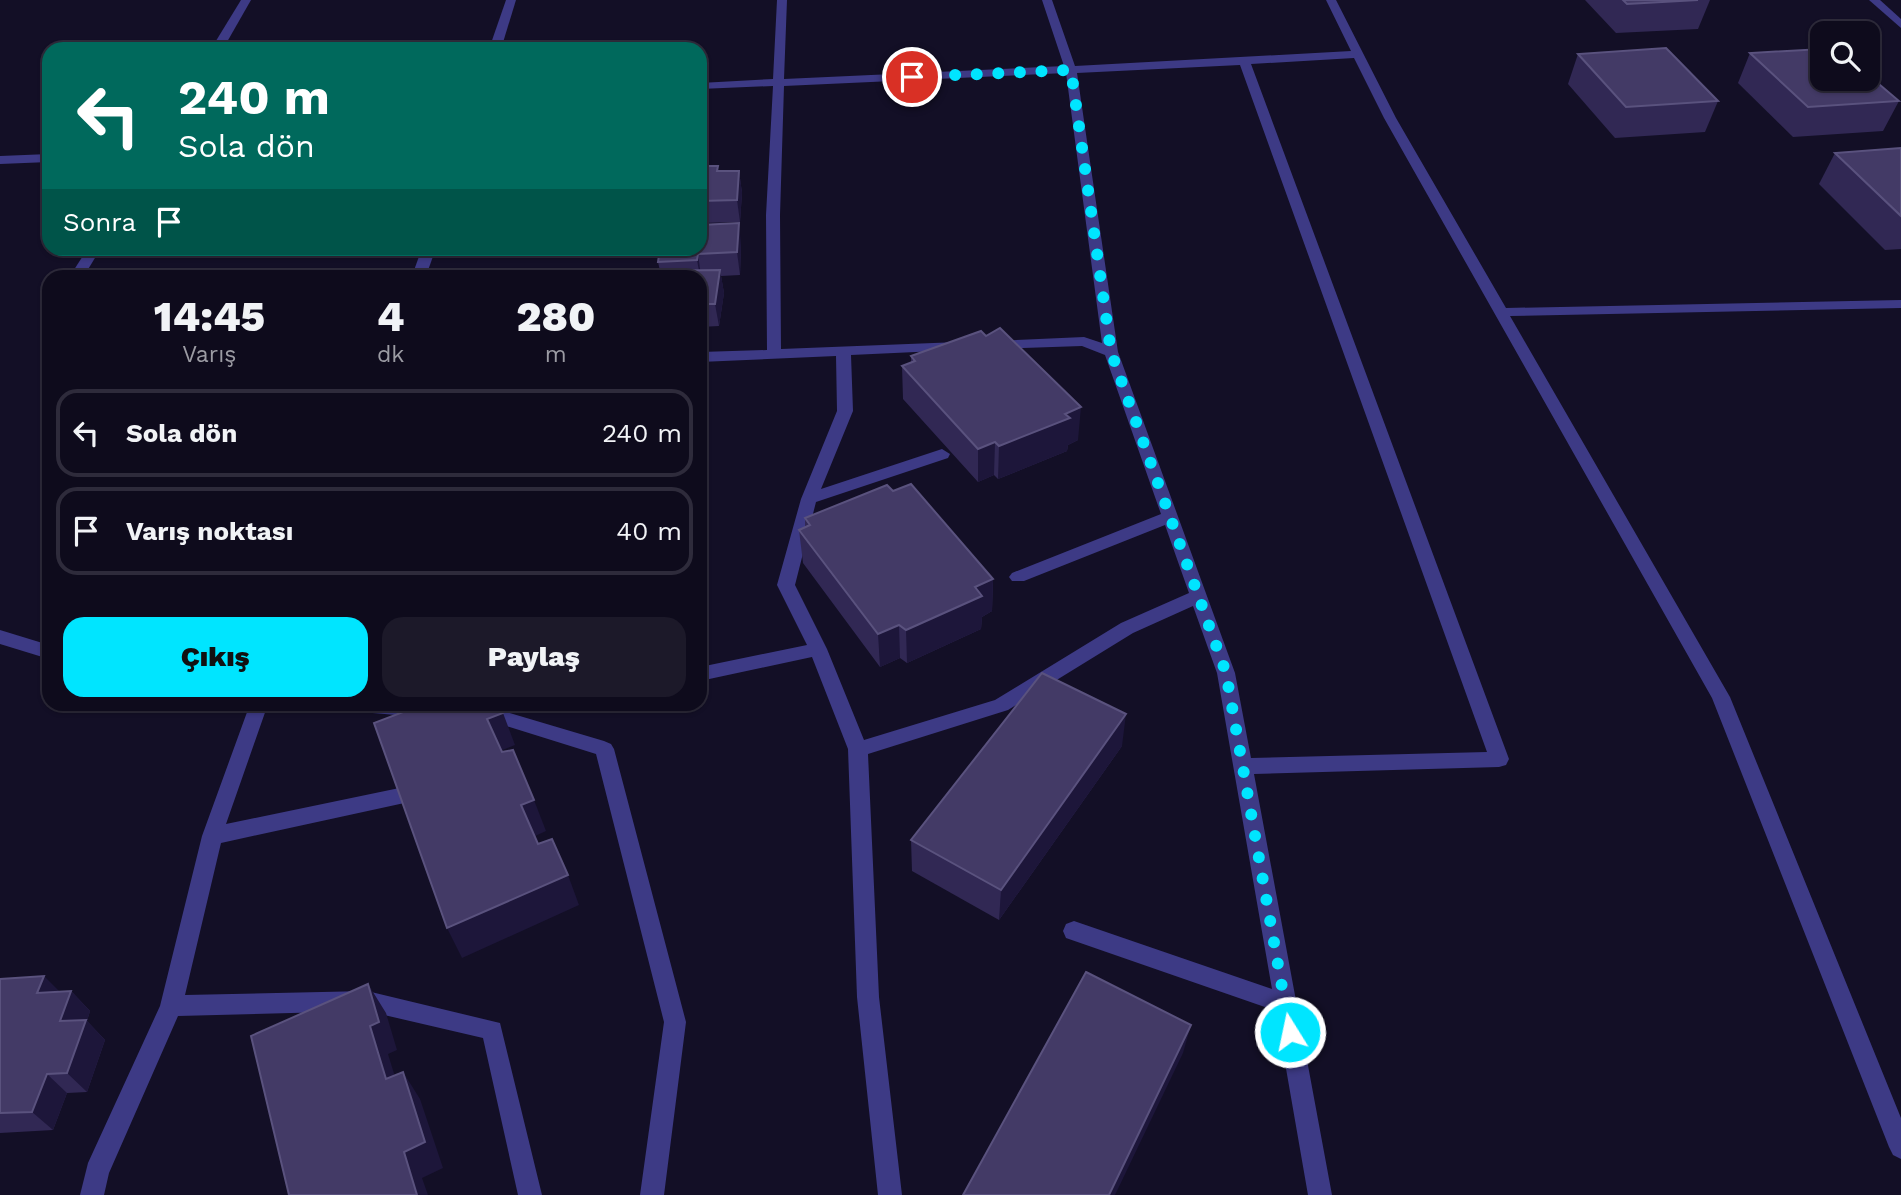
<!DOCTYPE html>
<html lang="tr">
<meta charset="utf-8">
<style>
:root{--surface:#0e0b1c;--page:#1c1929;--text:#f1f3f6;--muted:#9b9ba3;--line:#2e2b3b;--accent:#00e5ff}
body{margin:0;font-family:"Work Sans",sans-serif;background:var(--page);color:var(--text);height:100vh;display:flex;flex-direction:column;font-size:26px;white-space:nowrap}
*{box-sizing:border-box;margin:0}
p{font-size:23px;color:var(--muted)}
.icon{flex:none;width:38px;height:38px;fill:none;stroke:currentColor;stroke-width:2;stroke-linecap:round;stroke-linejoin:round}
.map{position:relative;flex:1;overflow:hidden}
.sheet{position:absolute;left:42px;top:270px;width:665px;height:441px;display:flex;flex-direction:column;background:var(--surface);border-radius:21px;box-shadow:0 2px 5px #0004,0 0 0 2px var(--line)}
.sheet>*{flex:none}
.banner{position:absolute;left:42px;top:42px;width:665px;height:214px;border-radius:21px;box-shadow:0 2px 5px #0004,0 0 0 2px var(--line);background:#00695c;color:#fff;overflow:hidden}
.fabs{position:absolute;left:1810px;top:21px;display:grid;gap:14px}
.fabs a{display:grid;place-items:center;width:70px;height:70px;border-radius:14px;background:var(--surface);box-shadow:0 2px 5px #0004,0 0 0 2px var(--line);font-size:35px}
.pin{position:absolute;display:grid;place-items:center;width:60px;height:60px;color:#fff;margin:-30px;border:4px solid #fff;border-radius:50%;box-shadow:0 2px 7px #0007}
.me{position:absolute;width:77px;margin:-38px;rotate:350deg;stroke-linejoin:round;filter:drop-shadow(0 0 5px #0008)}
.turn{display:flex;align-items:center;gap:24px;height:147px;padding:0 21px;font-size:32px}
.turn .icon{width:91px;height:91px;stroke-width:2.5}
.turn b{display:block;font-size:49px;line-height:60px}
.then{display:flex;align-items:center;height:66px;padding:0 21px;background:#0003;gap:14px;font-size:26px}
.eta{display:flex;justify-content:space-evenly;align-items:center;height:119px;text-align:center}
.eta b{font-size:42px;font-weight:800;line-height:49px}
.cta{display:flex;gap:14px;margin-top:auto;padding:14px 21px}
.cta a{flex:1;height:80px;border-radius:21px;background:var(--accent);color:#111;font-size:28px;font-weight:800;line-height:80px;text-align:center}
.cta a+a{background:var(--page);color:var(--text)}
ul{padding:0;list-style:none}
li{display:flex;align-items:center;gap:21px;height:88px;margin:0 14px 10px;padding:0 7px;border:4px solid var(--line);border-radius:21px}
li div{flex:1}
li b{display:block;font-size:26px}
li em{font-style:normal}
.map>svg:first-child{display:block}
</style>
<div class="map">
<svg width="1901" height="1195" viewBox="0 0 1901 1195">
<rect width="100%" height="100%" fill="#130f26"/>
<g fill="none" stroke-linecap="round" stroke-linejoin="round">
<g fill="#3d3a85" fill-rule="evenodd">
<polygon points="241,0 251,0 223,49 211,49"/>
<polygon points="506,0 516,0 501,49 489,49"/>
<path d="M 777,0 L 787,0 L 784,79 L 1064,66 L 1042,0 L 1052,0 L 1075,66 L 1351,51 L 1326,0 L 1336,0 L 1396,118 L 1506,308 L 1901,300 L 1901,308 L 1510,316 L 1730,697 L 1901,1118 L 1901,1159 L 1893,1155 L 1889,1147 L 1712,698 L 1384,118 L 1354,58 L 1251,64 L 1509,759 L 1506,765 L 1499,767 L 1254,774 L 1332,1195 L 1308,1195 L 1276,1011 L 1066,938 L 1063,931 L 1066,924 L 1074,921 L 1272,989 L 1217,673 L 1193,606 L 1133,633 L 1008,710 L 868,754 L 879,997 L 902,1195 L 878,1195 L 857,997 L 848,749 L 812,657 L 700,681 L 700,667 L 807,645 L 777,585 L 801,499 L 837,411 L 836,356 L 700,362 L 700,352 L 767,350 L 766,215 L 773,86 L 700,89 L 700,83 L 773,79 ZM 1240,65 L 1487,752 L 1251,758 L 1235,673 L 1118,352 L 1077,73 ZM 1066,73 L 1102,343 L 1084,337 L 994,341 L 987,345 L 994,349 L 1082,346 L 1105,355 L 1161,514 L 1012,573 L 1009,577 L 1012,581 L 1024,581 L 1165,525 L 1189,593 L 1121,623 L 995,700 L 864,740 L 827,649 L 795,585 L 816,502 L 948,458 L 950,454 L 942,449 L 821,489 L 853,411 L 851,355 L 959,350 L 966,346 L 959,342 L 781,349 L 780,215 L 784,86 Z"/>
<polygon points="1869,0 1880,0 1901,19 1901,28"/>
<polygon points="49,154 49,162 0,164 0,156"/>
<polygon points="88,248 101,248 84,276 70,276"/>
<polygon points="422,248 436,248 426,276 412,276"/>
<polygon points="0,630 49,645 49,659 0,644"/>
<polygon points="250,704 268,704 226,824 409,786 416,788 419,794 416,800 409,802 221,843 185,995 367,991 500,1023 542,1195 518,1195 483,1038 367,1011 178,1016 109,1173 104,1195 80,1195 88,1163 160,1006 202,836"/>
<polygon points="340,704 431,704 439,706 441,711 439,716 432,718 349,711 342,709"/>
<polygon points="481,709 503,711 604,741 611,744 614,749 686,1022 664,1195 640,1195 664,1022 596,754 503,725 474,721 472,716 474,711"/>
</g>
</g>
<g fill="#312854">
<polygon points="1585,0 1710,0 1698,29 1616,33"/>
<polygon points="1750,53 1899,101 1883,131 1793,137 1738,83"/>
<polygon points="1578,54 1718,101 1705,132 1615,138 1568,84"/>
<polygon points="1901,148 1901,249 1885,250 1819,184 1835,153"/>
<polygon points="700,166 719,171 739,171 742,193 740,222 700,223"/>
<polygon points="741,245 740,275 721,276 724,293 719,326 700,327 700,276 660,271 658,262"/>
<polygon points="911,356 1078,440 1068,445 1067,451 998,479 994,475 978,482 903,399 902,366 911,362"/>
<polygon points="893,491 993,579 992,611 982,617 981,629 907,663 900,658 880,667 803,563 799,530 805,527 805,518"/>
<polygon points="1122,746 999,920 912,871 911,840"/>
<polygon points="0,979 59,992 71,991 90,1011 87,1021 105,1040 87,1092 67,1093 53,1130 0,1133"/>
</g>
<g fill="#1d163a">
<polygon points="739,171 742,193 740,222 737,200"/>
<polygon points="739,223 741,245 740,275 737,252"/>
<polygon points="698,254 701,276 701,282 697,260"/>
<polygon points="720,270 724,293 719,326 715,304"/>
<polygon points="1081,407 1078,440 1068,445 1067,451 998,479 999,446"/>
<polygon points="995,442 994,475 978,482 978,449"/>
<polygon points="993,579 992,611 982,617 981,629 907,663 906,630 975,587"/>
<polygon points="899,625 900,658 880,667 878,634"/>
<polygon points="503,713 515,745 500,751 487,719"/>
<polygon points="1126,714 1122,746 999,920 1001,890"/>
<polygon points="534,800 546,831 533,837 521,805"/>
<polygon points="568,875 579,905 462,958 447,928"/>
<polygon points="44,976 64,996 37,993"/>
<polygon points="368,984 386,1013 397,1050 388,1054 404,1106 386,1079 370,1026"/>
<polygon points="71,991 90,1011 87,1021 105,1040 87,1092 67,1073 60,1021"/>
<polygon points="1191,1025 1183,1053 1115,1195 1109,1195"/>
<polygon points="403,1072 420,1099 443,1168 422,1178 428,1195 417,1195 404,1152"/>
<polygon points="47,1074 67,1093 53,1130 32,1112"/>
</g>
<g fill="#433a66" stroke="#5a527e" stroke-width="2">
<polygon points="1623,0 1698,0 1627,4"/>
<polygon points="1666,48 1718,101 1626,107 1578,54"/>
<polygon points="1822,49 1822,79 1867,79 1867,74 1899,101 1808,107 1750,53"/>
<polygon points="1901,148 1901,216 1835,153"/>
<polygon points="700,166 718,166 717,171 739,171 737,200 700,201"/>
<polygon points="739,223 737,252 698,254 697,260 658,262 660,248 700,248 700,225"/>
<polygon points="720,270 715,304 700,304 700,276 632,276 633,271"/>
<polygon points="1000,328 1081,407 1065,414 1070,418 999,446 995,442 978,449 902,366 915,361 911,356 981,331 986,336"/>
<polygon points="911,484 993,579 975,587 982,596 906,630 899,625 878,634 799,530 810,525 805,518 887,485 893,491"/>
<polygon points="1042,673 1126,714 1001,890 911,840"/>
<polygon points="424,704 499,704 503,713 487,719 502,752 513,750 534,800 521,805 538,844 552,839 568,875 447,928 374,723"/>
<polygon points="1086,972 1191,1025 1109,1195 963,1195"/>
<polygon points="44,976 37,993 71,991 60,1021 86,1020 67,1073 47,1074 32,1112 0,1113 0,979"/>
<polygon points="368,984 379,1022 370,1026 386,1079 403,1072 425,1142 404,1152 417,1195 289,1195 251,1036"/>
</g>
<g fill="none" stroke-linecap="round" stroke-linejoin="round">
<polyline stroke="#00e5ff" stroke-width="12" stroke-dasharray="0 21.6" points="912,77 1071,70 1111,352 1226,673 1290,1032"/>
</g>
</svg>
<div class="fabs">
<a><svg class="icon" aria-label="search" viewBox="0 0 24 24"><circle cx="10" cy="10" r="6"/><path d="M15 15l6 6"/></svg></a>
</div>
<div class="pin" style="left:912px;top:77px;background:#d93025"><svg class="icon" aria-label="arrive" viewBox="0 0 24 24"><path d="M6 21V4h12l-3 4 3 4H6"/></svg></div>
<svg class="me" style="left:1290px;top:1032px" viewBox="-20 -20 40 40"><circle r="17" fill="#00e5ff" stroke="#fff" stroke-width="3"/><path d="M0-11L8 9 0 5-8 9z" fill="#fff"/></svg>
<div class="banner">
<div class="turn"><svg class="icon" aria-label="left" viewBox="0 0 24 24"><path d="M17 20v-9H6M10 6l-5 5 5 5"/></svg><div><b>240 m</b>Sola dön</div></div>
<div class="then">Sonra<svg class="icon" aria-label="arrive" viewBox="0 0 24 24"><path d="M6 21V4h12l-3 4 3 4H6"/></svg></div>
</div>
<section class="sheet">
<div class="eta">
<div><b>14:45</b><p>Varış</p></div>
<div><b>4</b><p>dk</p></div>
<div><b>280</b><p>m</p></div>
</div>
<ul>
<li><svg class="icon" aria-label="left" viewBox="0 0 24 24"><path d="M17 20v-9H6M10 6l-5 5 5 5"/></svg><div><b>Sola dön</b></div><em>240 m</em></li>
<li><svg class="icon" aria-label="arrive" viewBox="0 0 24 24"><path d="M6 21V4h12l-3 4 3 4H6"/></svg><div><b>Varış noktası</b></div><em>40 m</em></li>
</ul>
<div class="cta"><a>Çıkış</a><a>Paylaş</a></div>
</section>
</div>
